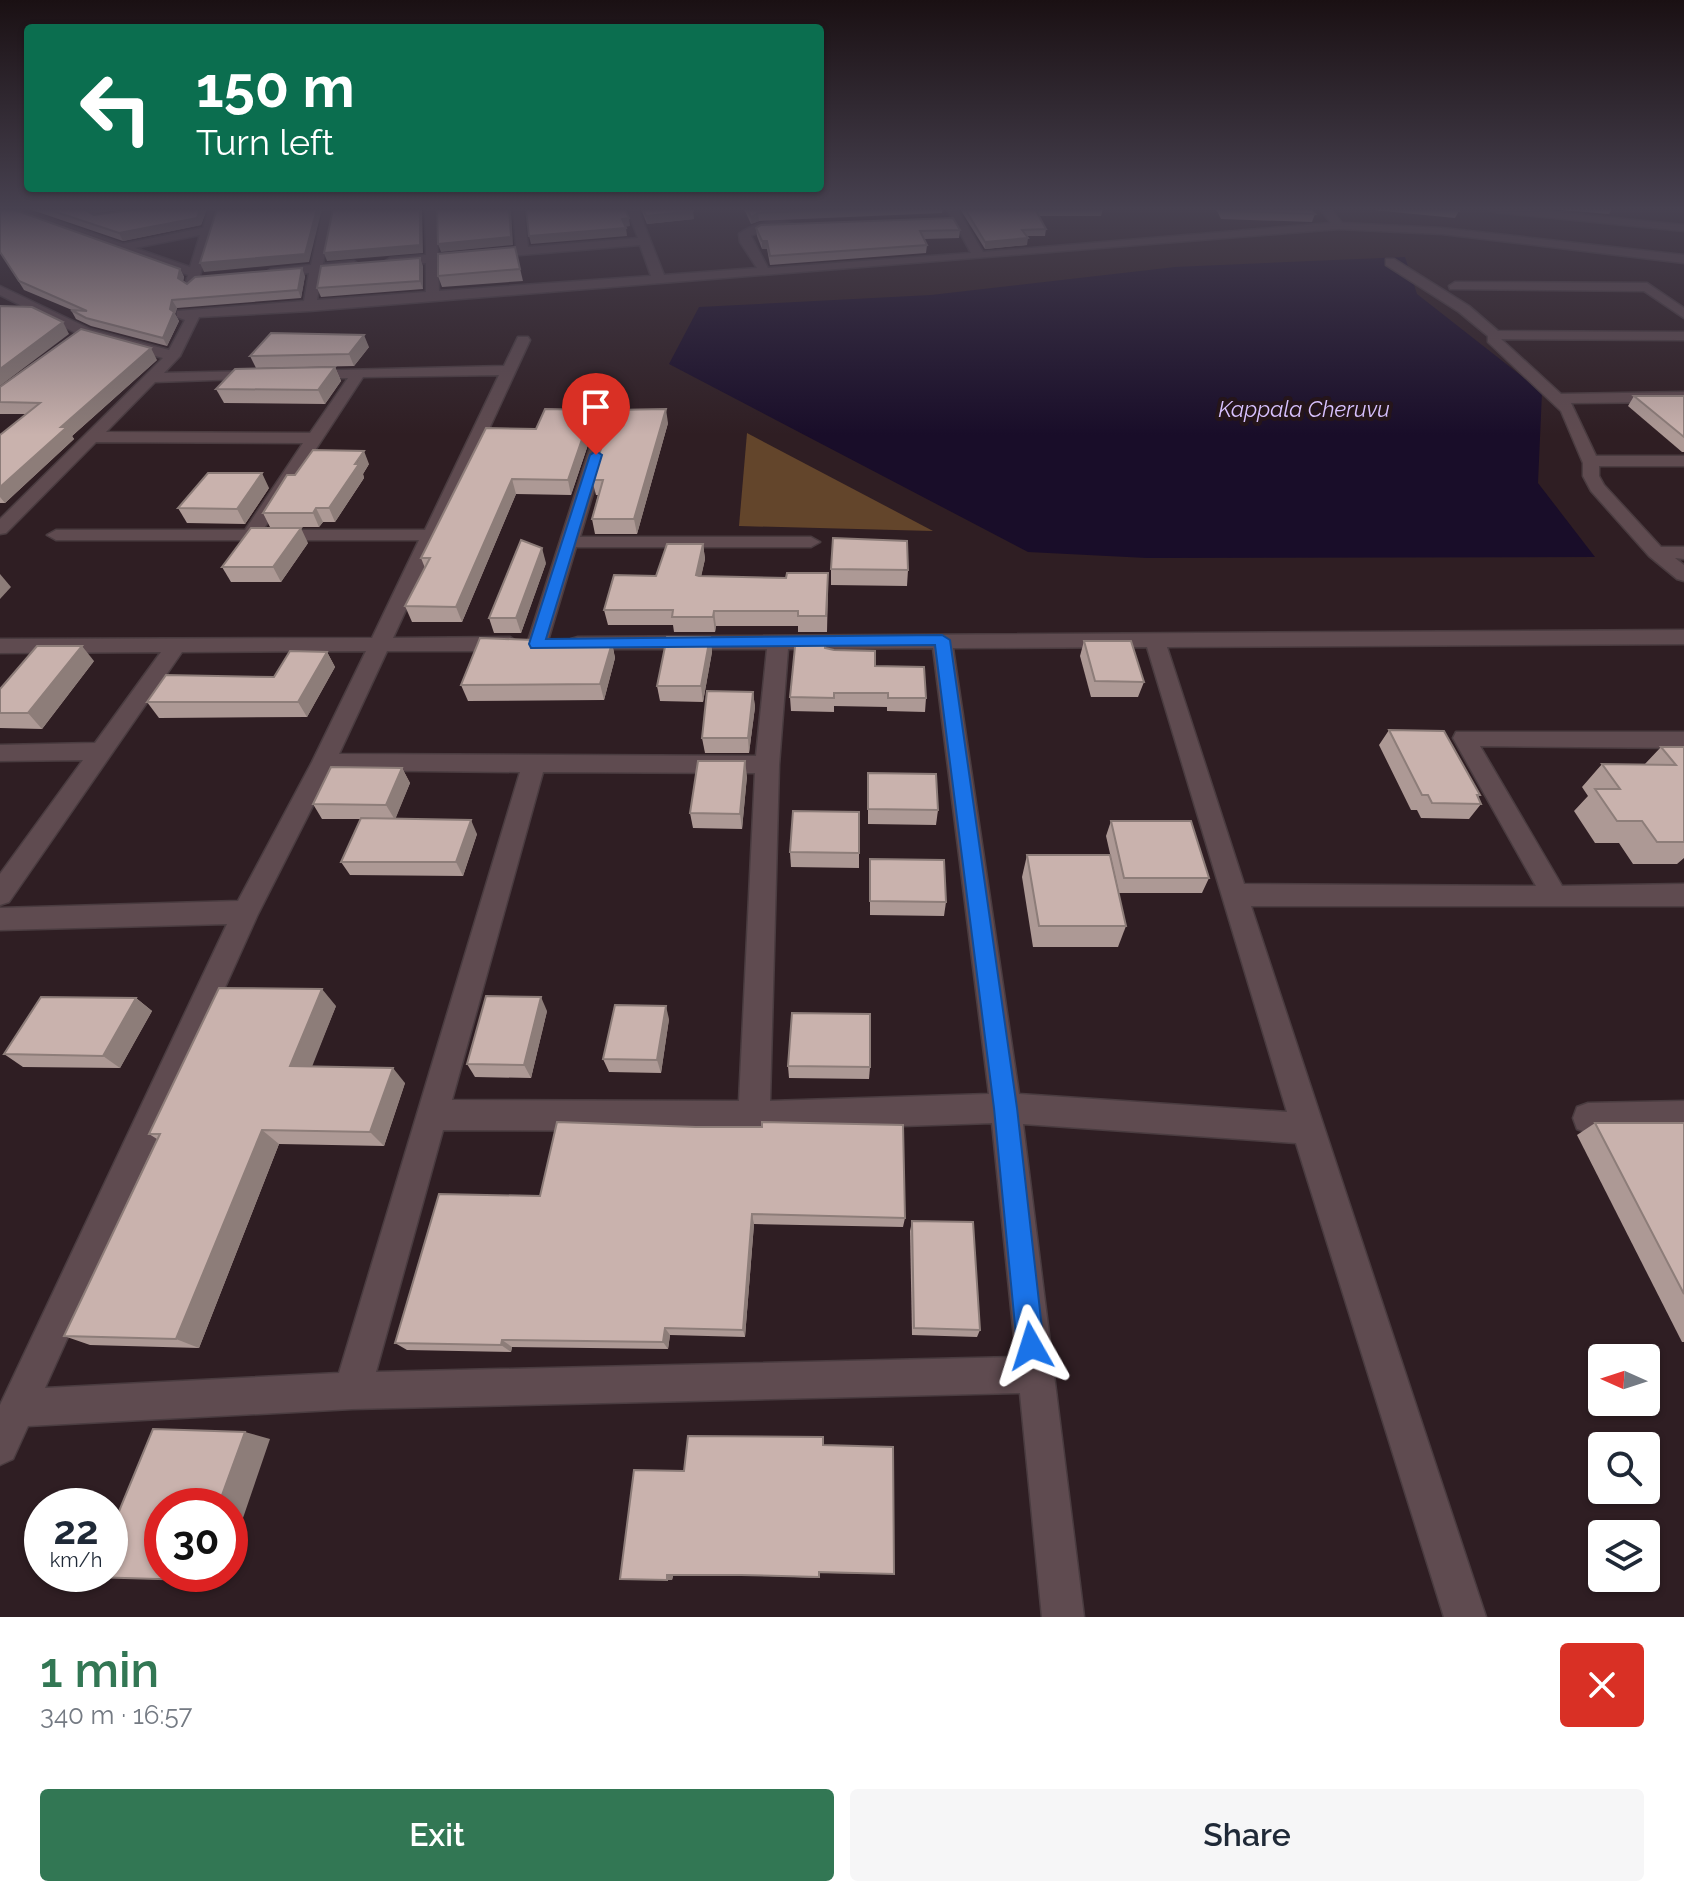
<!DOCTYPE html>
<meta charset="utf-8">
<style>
:root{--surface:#fff;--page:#f6f6f7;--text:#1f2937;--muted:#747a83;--accent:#327754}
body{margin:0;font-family:Raleway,sans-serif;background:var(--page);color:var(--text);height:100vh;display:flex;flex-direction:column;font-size:30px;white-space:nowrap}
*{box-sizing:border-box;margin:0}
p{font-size:26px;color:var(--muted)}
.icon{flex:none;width:44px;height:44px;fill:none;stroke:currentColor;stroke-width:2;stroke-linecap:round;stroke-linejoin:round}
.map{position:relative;height:1617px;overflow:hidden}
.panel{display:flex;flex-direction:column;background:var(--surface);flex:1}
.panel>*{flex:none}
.top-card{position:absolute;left:24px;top:24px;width:800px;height:168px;border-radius:8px;box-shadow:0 2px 6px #0004;background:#0b6e4f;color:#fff;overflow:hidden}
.needle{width:52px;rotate:273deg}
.fabs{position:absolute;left:1588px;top:1344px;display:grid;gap:16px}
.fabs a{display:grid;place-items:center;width:72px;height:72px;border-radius:8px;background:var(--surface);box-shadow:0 2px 6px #0004;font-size:40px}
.speed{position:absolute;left:24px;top:1488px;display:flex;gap:16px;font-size:40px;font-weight:700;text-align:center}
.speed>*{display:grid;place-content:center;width:104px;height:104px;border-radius:50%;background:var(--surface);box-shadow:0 2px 6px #0004;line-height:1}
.speed small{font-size:20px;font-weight:400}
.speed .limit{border:12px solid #d22;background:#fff;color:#111}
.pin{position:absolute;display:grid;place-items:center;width:68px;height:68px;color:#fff;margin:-82px -34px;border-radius:50% 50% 50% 0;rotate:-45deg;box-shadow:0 0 8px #0007}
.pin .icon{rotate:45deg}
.me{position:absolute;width:88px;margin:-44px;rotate:354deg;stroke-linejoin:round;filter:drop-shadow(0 0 6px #0008)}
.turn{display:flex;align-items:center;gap:28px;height:168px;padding:0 40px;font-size:36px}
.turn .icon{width:104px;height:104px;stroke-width:2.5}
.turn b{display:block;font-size:56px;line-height:68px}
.round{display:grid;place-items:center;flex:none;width:84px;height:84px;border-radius:8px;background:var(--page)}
.headline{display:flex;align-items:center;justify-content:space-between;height:136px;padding:0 40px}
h1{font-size:48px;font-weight:600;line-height:60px;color:var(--accent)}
.cta{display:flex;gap:16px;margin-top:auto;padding:16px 40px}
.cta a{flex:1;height:92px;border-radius:8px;background:var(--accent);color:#fff;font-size:32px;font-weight:600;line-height:92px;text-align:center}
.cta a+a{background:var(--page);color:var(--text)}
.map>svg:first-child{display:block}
</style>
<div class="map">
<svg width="1684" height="1617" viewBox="0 0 1684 1617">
<rect width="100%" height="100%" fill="#2f1e23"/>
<polygon fill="#63452b" points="747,433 933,531 739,526"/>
<polygon fill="#190d29" points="1405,257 1417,294 1542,392 1538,483 1595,557 1147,558 1028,552 669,364 699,307 931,295 1175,267"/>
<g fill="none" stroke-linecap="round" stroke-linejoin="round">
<g stroke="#4a3c40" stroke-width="3">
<g id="minor">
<path d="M 5,209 L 21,209 L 123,244 L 203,228 L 209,209 L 220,209 L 197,285 L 191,289 L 185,285 L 188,275 ZM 200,235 L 190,267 L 135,248 Z"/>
<path d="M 323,209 L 334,209 L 323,264 L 354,261 L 360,265 L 354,269 L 322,272 L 317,300 L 426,292 L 426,263 L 390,266 L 384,262 L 390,258 L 426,255 L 425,209 L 436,209 L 438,254 L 516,248 L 513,209 L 524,209 L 528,247 L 638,238 L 627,209 L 638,209 L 664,275 L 757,268 L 740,242 L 739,234 C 752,224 780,216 795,225 C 783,233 765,228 751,236 L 768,268 L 971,253 L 947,209 L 957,209 L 983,252 L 1331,223 L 1320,209 L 1331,209 L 1342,223 L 1442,228 L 1684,255 L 1684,263 L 1442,234 L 1339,229 L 309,311 L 199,317 L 180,356 L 164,373 L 262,371 L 267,372 L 267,378 L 155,382 L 106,432 L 310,433 L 348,378 L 307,378 L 300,374 L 302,371 L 504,366 L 518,337 L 528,337 L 530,340 L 393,638 L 510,637 L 520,644 L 510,651 L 387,651 L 339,754 L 756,756 L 767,649 L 571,649 L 568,644 L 571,639 L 578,637 L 1684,630 L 1684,644 L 1167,647 L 1244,884 L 1536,886 L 1453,738 L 1456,732 L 1684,732 L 1684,748 L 1480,746 L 1562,886 L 1684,884 L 1684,906 L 1251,906 L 1486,1617 L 1444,1617 L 1296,1143 L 1023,1124 L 1084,1617 L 1042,1617 L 1020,1393 L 352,1409 L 28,1426 L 13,1459 L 0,1465 L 0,1405 L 227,924 L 0,930 L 0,908 L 238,901 L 312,762 L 366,651 L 182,652 L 9,902 L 0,905 L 0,874 L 83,760 L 0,761 L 0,745 L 95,743 L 161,652 L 0,653 L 0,639 L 372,638 L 419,540 L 56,540 L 47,535 L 56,530 L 245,530 L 303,443 L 96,442 L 6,533 L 0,534 L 0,519 L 163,358 L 80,335 L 0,295 L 0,286 L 90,329 L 169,350 L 185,320 L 177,317 L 177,311 L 304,301 L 309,273 L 271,277 L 265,273 L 271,269 L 311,265 ZM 640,245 L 651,276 L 439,291 L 438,262 ZM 499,375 L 425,530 L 263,530 L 363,377 ZM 1147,647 L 1287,1112 L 1019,1094 L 953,648 ZM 933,648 L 989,1094 L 770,1101 L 779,765 L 788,649 ZM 331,770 L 520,772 L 339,1373 L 45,1388 L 258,914 ZM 543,772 L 755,773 L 739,1101 L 452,1100 ZM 992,1123 L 1016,1357 L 376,1372 L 443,1130 L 754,1131 Z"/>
<polygon points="1488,209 1524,209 1684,225 1684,231 1494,212"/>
<polygon points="1386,259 1394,259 1469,306 1498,331 1684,332 1684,340 1501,339 1561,394 1684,392 1684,402 1571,403 1596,456 1684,456 1684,466 1599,466 1599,476 1604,485 1661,547 1684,547 1684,559 1675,558 1684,565 1684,581 1677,579 1649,556 1591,491 1583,476 1583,463 1561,411 1488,342 1488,336 1459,312 1386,265"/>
<polygon points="1455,282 1647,283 1684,308 1684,318 1644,291 1450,289 1449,286"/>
<polygon points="605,421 613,426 580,537 811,537 820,542 811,547 576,547 547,644 544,649 530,649 527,644 597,426"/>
<polygon points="1684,1101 1684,1131 1588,1133 1577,1129 1573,1118 1577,1107 1588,1103"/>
</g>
</g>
<use href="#minor" fill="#5f4b50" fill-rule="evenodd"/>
</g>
<g fill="#ad9995">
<polygon points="0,209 180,269 184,277 183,281 187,284 305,276 301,298 177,308 175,314 179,321 167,346 91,326 76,319 71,310 72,310 24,290 4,258"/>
<polygon points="29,209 125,209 92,214 94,215 139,209 207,209 201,225 123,241"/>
<polygon points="641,209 698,209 692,209 694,219 647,224"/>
<polygon points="744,209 943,209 942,213 759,221 751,224"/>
<polygon points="960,209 1103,209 1101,216 1039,216 1046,229 1045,236 1027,236 1027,245 985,249"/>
<polygon points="1216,209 1310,209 1315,214 1312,222 1221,219"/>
<polygon points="1374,209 1458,209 1459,211 1455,218 1374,210"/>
<polygon points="1550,209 1612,209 1609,214"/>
<polygon points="756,228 960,230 959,238 924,239 927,245 926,253 770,265 767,249 762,249 757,236"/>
<polygon points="515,247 523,281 442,287 438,276"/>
<polygon points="423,266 423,289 321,297 317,288"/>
<polygon points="369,347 354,366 256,368 250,356"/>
<polygon points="157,360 72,436 74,439 5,503 0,503 0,435 26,414 0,414 0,387"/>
<polygon points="335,367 341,381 325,404 224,403 216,389"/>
<polygon points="1634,396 1684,396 1684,452 1682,452 1628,406"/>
<polygon points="668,423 637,534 595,534 592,519 598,495 596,495 592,480"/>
<polygon points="595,424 571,495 516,494 462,622 412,622 405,606 425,568 421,558 536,429"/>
<polygon points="369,464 363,474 364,478 335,522 323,522 319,527 270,527 263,513 295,475"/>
<polygon points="269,488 245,524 187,523 178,508"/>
<polygon points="308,543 281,582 231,582 222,567"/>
<polygon points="703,544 705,559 701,576 828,589 827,632 798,632 798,626 716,626 715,632 674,632 673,625 608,625 604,610"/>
<polygon points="546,563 521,633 494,633 489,618"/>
<polygon points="831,569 908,570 907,586 831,585"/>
<polygon points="710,637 712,652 703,702 660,701 657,686"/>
<polygon points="1084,641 1144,682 1138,697 1091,697 1080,656"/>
<polygon points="612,643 615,658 604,700 468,701 461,685"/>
<polygon points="826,648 875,666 926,698 925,712 887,711 887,707 834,706 834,712 791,711 790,697"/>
<polygon points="327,652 335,667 307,717 159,718 147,702 274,677"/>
<polygon points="94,661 42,729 0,728 0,689"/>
<polygon points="753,692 755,707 749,753 705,753 702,738"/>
<polygon points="1389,730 1480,795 1478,797 1481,804 1469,819 1421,818 1417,810 1411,810 1379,745"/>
<polygon points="1661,747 1684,747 1684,858 1677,864 1633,864 1619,843 1595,843 1574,811 1588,796 1582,787 1602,764 1644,765"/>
<polygon points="402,768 410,783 395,819 477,834 463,876 350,875 341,862 361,819 322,819 313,804"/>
<polygon points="868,773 938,810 936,825 868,824"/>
<polygon points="747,776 742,829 693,828 690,813"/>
<polygon points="859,812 859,868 791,867 790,852"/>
<polygon points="1111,821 1209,878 1202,893 1119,893 1106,836"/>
<polygon points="1027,855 1126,926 1118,947 1033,947 1022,877"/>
<polygon points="870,873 946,902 944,916 870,915"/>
<polygon points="136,998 152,1011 120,1068 23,1067 4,1054"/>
<polygon points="336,1006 311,1067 405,1083 384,1146 279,1144 199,1348 90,1345 64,1336 157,1139 149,1134"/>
<polygon points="547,1011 531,1078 475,1077 467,1064"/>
<polygon points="669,1019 661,1073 609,1072 603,1059"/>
<polygon points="788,1066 870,1067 869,1079 789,1078"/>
<polygon points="1595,1123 1684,1123 1684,1342 1682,1342 1577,1135"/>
<polygon points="439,1194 905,1218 903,1227 754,1224 745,1337 670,1335 668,1349 512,1347 511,1352 407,1350 395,1343"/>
<polygon points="912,1221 980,1330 977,1337 912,1335 910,1231"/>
<polygon points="824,1445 894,1574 820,1573 820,1578 745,1575 673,1576 672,1580 620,1579 684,1471"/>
</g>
<g fill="#8d7d79">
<polygon points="86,209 125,209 92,214 85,210"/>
<polygon points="200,209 207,209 201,225 123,241 119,233"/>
<polygon points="317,209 322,209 309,262 204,272 200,263"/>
<polygon points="420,209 422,209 423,253 327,261 324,253"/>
<polygon points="509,209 511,209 513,245 441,252 438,244"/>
<polygon points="693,211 694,219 647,224 646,216"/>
<polygon points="758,213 759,221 751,224 751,217"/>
<polygon points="629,218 630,226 624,227 622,219"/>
<polygon points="626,228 627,236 531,244 529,236"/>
<polygon points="1028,238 1027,245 985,249 985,242"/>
<rect x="762" y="241" width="5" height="8"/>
<polygon points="420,258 423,266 423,289 420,281"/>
<polygon points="302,268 305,276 301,298 298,290"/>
<polygon points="180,269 184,277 182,286 178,278"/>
<polygon points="172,300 177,308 175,314 179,321 167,346 163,338"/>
<polygon points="63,322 69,334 0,386 0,369"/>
<polygon points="364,335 369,347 354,366 349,354"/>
<polygon points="151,348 157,360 72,436 74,439 5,503 0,497 0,487 61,427"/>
<polygon points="335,367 341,381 325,404 318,390"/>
<polygon points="666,409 668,423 637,534 634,519"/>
<polygon points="592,410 595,424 571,495 568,480"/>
<polygon points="364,451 369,464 363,474 364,478 335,522 329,508"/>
<polygon points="262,473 269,488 245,524 237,509"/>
<polygon points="512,479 516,494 462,622 456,607"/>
<polygon points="316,508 323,522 319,527 313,513"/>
<polygon points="301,528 308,543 281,582 273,567"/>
<polygon points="703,544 705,559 698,591 696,575"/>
<polygon points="542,548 546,563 521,633 516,618"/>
<polygon points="0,574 11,587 0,599"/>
<polygon points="714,611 716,626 715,632 713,617"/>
<polygon points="710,637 712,652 703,702 701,686"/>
<polygon points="612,643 615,658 604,700 600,684"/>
<polygon points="82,646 94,661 42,729 28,713"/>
<polygon points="327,652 335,667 307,717 298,702"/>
<polygon points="753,692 755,707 749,753 748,738"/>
<polygon points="745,761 747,776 742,829 740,814"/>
<polygon points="402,768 410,783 395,820 386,805"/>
<polygon points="471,820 477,834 463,876 456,862"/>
<polygon points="322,989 336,1006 306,1082 290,1066"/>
<polygon points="541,997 547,1011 531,1078 524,1065"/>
<polygon points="136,998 152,1011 120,1068 103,1056"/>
<polygon points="666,1006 669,1019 661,1073 657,1060"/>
<polygon points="393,1068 405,1083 384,1146 370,1132"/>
<polygon points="262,1130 279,1144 199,1348 176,1339"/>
<polygon points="752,1214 754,1224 745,1337 743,1330"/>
<polygon points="665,1328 670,1335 668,1349 663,1342"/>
<polygon points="502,1340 512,1347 511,1352 501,1345"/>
<polygon points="245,1432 270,1439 230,1556 230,1506 218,1506"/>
<polygon points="193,1574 224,1574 222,1581 191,1580"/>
<polygon points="667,1575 673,1576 672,1580 667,1580"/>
</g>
<g fill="#c9b2ad" stroke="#8d7d79" stroke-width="2">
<polygon points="0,209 12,209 180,269 178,278 187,284 195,277 302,268 298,290 172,300 170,309 174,312 163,338 86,318 71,310 87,311 19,281 0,252"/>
<polygon points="47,209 86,209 85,210 94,215 139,209 200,209 197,218 119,233"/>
<polygon points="217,209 317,209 305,254 200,263"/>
<polygon points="333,209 420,209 420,245 324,253"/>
<polygon points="437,209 509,209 511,237 438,244"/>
<polygon points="526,209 625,209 629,218 622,219 626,228 529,236"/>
<polygon points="643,209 692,209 693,211 646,216"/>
<polygon points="747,209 872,209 758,213 751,217"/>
<polygon points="965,209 1103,209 1035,209 1046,229 1022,230 1028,238 985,242"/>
<polygon points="1221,209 1310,209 1315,214 1223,211"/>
<polygon points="1438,209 1458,209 1459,211"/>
<polygon points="953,218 960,230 920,231 927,245 770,256 767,241 762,241 756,228 761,225"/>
<polygon points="515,247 520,269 438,276 438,254"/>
<polygon points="420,258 420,281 317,288 321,266"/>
<polygon points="0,306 32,307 63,322 0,369"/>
<polygon points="81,329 151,348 61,427 67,427 0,487 0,435 40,403 0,402 0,387"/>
<polygon points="271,333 364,335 349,354 250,356"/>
<polygon points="335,367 318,390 216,389 235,369"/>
<polygon points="1634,396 1684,396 1684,437"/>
<polygon points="545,409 592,410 568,480 512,479 456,607 405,606 430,558 421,558 486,428 536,429"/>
<polygon points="666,409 634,519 592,519 603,480 592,480 612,410"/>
<polygon points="313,450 364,451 355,464 359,464 329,508 316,508 313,513 263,513 287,475 295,475"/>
<polygon points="208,473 262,473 237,509 178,508"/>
<polygon points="251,528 301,528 273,567 222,567"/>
<polygon points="833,538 907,541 908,570 831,569"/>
<polygon points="521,540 542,548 516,618 489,618"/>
<polygon points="667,544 703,544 696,575 699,576 786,578 787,573 828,573 826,616 798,616 798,611 714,611 713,617 672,617 673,610 604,610 614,575 656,576"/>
<polygon points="667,637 710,637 701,686 657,686"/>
<polygon points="796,637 826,637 825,648 834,650 875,651 875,666 924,667 926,698 888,698 888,693 834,693 834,698 790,697"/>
<polygon points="480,638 612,643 600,684 461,685"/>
<polygon points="1084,641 1131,641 1144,682 1095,681"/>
<polygon points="37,646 82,646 28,713 0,713 0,689"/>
<polygon points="290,651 327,652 298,702 147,702 166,675 274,677"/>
<polygon points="707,691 753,692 748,738 702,738"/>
<polygon points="1389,730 1444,731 1480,795 1477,795 1481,804 1432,803 1428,795 1422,795"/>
<polygon points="1661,747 1684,747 1684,842 1657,842 1642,821 1617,821 1595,789 1620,789 1602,764 1676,765"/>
<polygon points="698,761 745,761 740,814 690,813"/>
<polygon points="331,767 402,768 386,805 313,804"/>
<polygon points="868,773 936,774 938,810 868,809"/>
<polygon points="793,811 859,812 859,853 790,852"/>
<polygon points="361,818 471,820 456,862 341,862"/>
<polygon points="1111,821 1191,821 1209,878 1124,878"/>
<polygon points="1027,855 1110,855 1126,926 1039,926"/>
<polygon points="870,859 944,860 946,902 870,901"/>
<polygon points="219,988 322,989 290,1066 393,1068 370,1132 262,1130 176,1339 64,1336 160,1134 149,1134"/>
<polygon points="486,996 541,997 524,1065 467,1064"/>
<polygon points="41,997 136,998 103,1056 4,1054"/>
<polygon points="615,1005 666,1006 657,1060 603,1059"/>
<polygon points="792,1013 870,1014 870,1067 788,1066"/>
<polygon points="557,1122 696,1127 762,1127 762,1122 903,1125 905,1218 752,1214 743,1330 665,1328 663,1342 502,1340 501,1345 395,1343 439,1194 540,1196"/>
<polygon points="1595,1123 1684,1123 1684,1294"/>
<polygon points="912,1221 973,1222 980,1330 914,1328"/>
<polygon points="153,1429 245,1432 218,1506 162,1506 162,1574 193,1574 191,1580 92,1577 93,1574 110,1574 110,1533"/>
<polygon points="688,1436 823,1437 823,1445 893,1447 894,1574 819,1572 819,1577 741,1575 667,1575 667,1580 620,1579 634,1470 684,1471"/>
</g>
<linearGradient id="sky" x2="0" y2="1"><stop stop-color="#1a1013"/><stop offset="0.48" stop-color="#474150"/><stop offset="1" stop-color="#474150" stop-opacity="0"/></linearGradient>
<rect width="1684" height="435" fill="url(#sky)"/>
<polygon fill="#1a73e8" stroke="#114b97" stroke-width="2" points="596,451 602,455 546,639 942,635 950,640 1017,1108 1044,1346 1040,1355 1031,1359 1021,1355 1017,1346 994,1108 935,645 531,648 529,644 590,455"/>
<g text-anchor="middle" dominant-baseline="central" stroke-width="8" stroke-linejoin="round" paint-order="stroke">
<g font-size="22" font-style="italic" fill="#d7c1fe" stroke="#25151a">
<text x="1304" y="409">Kappala Cheruvu</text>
</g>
</g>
</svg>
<div class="fabs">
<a><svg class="needle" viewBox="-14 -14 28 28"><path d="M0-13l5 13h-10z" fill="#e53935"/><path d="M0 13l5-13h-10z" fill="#747a83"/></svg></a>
<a><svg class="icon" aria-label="search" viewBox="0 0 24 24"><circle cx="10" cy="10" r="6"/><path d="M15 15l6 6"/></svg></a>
<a><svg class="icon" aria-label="layers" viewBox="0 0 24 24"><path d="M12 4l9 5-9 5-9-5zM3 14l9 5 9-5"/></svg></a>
</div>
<div class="speed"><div>22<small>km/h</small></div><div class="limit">30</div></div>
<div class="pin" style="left:596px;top:455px;background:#d93025"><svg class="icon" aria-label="arrive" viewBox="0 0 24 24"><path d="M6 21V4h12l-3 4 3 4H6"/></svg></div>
<svg class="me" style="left:1031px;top:1346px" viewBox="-20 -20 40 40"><path d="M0-17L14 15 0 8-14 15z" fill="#1a73e8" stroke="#fff" stroke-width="4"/></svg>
<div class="top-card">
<div class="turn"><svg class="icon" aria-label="left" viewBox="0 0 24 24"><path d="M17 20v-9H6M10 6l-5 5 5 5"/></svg><div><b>150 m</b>Turn left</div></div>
</div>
</div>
<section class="panel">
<div class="headline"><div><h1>1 min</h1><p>340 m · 16:57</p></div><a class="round" style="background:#d93025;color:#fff"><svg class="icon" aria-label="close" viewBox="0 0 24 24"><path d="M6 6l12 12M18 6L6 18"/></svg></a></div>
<div class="cta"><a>Exit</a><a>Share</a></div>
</section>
